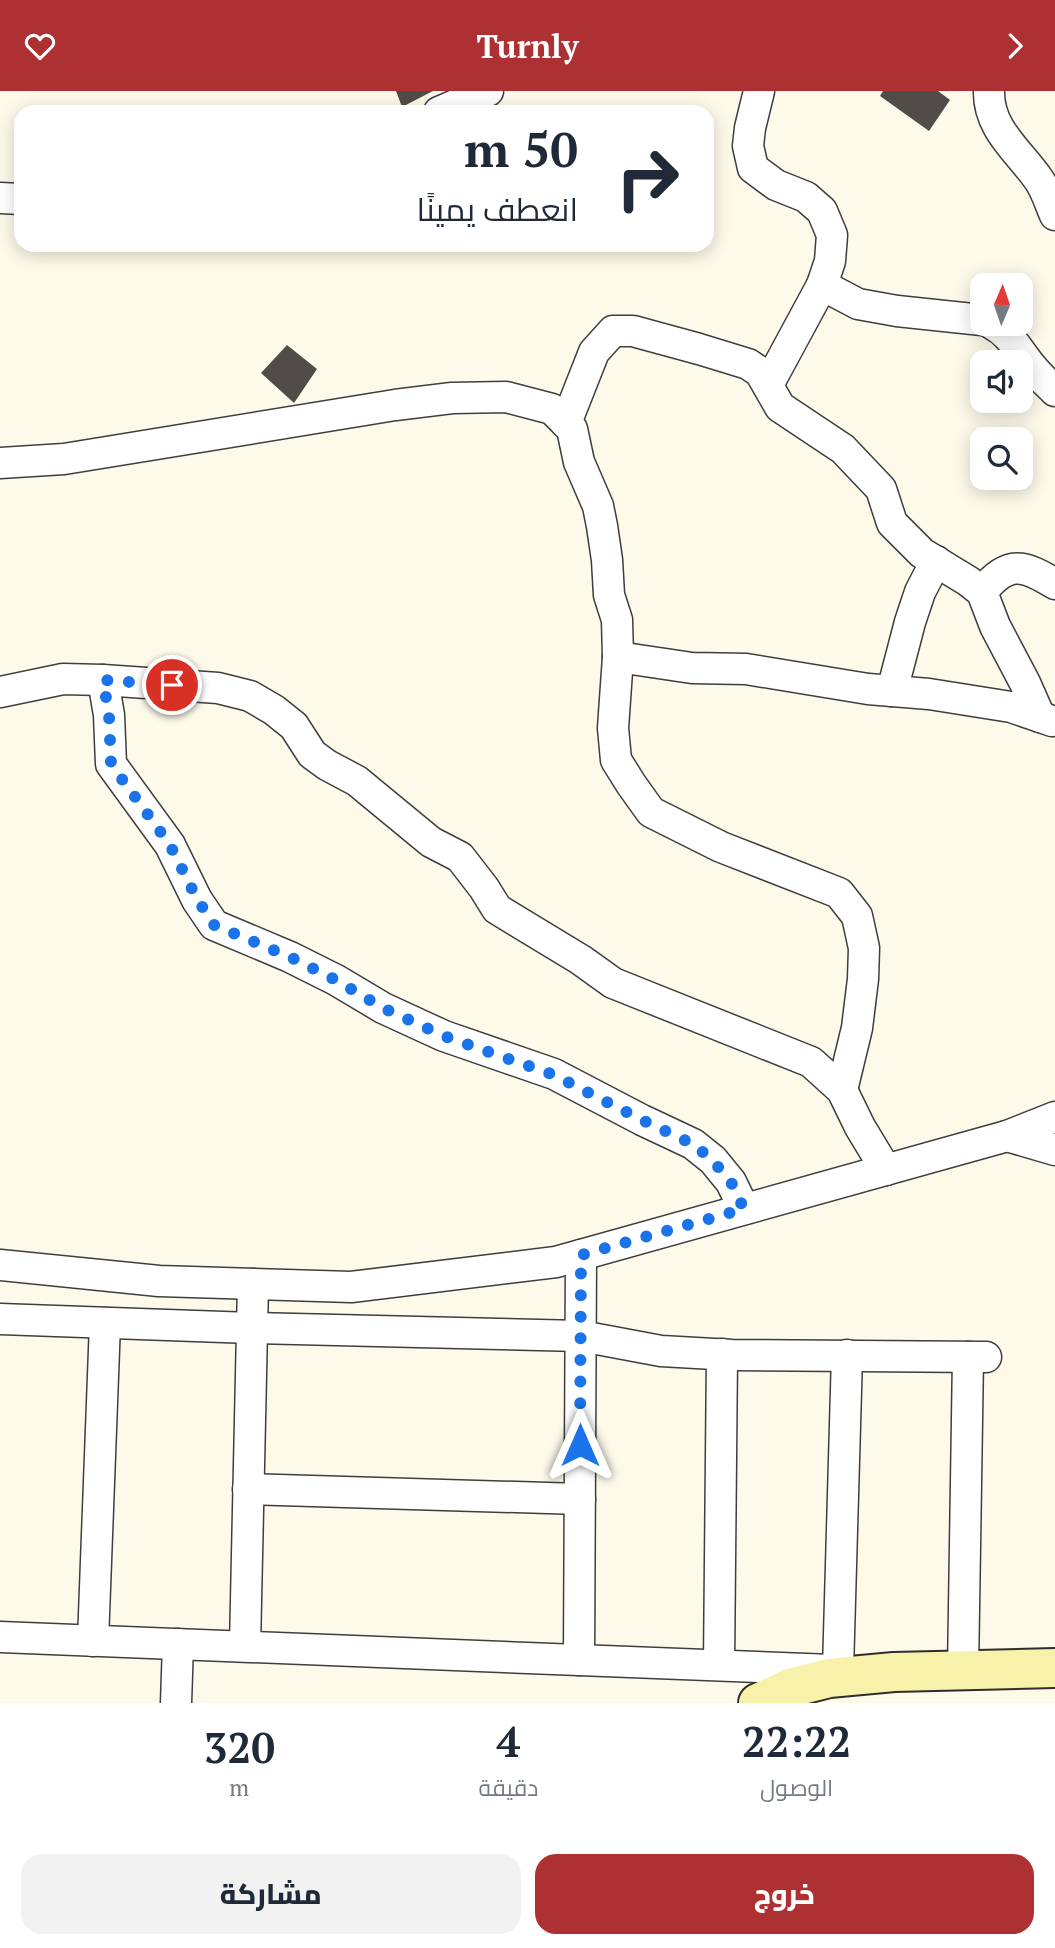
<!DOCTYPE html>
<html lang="ar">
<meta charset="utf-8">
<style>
:root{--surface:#fff;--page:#f2f2f3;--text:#1f2937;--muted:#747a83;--accent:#ad3033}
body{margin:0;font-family:"PT Serif",Cairo,serif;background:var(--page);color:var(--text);direction:rtl;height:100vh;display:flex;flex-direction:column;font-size:26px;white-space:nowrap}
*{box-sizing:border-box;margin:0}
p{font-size:23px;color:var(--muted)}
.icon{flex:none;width:38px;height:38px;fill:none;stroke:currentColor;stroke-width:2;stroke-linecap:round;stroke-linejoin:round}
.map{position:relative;height:1612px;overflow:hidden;direction:ltr}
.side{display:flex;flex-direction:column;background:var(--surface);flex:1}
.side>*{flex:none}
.top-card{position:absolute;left:14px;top:14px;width:700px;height:147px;border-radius:21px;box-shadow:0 4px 18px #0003;direction:rtl;background:#fff;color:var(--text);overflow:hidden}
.needle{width:46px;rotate:2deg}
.fabs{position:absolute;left:970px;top:182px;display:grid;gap:14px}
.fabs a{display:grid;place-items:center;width:63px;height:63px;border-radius:14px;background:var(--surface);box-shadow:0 4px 18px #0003;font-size:35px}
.pin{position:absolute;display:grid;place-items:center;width:60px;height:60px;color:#fff;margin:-30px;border:4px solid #fff;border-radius:50%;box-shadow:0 2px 7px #0007}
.me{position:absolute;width:77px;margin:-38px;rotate:0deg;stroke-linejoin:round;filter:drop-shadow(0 0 5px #0008)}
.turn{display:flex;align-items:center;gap:24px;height:147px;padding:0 21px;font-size:32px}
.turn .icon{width:91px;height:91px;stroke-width:2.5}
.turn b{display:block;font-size:49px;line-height:60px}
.eta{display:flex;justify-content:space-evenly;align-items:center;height:119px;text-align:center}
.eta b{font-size:42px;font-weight:800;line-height:49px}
.action{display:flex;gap:14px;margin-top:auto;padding:14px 21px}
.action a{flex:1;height:80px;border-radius:21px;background:var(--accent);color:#fff;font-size:28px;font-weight:800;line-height:80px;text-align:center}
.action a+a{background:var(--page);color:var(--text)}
header{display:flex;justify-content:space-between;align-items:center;height:91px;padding:0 21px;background:var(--accent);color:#fff;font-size:32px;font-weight:800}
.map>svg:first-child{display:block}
</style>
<header><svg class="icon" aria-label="forward" viewBox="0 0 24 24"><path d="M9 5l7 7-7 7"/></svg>Turnly<svg class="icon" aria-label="heart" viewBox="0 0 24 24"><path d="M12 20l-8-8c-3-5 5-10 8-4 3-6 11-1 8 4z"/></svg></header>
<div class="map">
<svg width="1055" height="1612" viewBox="0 0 1055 1612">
<rect width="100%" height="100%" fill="#fdfaea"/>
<g fill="#524c48">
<polygon points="396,0 433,0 402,16"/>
<polygon points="883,0 938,0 950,9 929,40 880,5"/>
<polygon points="287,254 317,278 294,312 261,282"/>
</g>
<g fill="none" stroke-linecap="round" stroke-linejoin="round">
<g stroke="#3e3e3e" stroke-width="33">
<g id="minor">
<polyline points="759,0 750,37 748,55 753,77 776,94 806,106 822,120 832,144 830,170 822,194 768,294"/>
<path d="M 989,0 C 988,38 1019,60 1039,89 C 1046,99 1050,113 1055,124"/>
<polyline points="439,21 488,0"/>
<polyline points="0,107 21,108"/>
<polyline points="822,194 858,213 897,220 982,229"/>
<path d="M 992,233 C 1010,242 1018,259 1031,275 C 1038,284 1047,292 1055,300"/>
<polyline points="566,332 594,261 613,240 633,240 699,258 748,273 760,281 780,316 843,358 881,398 892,432 922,462 968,490 982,501 995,535 1025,592 1040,626"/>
<polyline points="0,372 64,368 395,314 452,307 506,306 552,318 572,338 579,371 598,415 602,435 607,469 609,504 617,529 618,566 613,637 616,669 631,693 651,721 721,756 839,802 857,825 864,857 863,888 857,937 842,999"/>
<path d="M 982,501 C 1008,468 1024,474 1055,493"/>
<polyline points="618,566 692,577 746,578 868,598 929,603 1011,616 1052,630"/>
<polyline points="103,589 109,624 111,673 170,754 197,809 214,834 290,866 336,889 383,917 444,945 554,983 642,1029 693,1053 713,1069 731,1091 744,1118"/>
<polyline points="892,600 910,531 920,501 936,470"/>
<polyline points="0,601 63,588 103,589 218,597 250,605 274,619 294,635 312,663 327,674 357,690 431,751 460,766 484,797 497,818 581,869 613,892 811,971 842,999 860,1036 886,1079"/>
<polyline points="1007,1045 1055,1059"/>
<polyline points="0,1174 159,1190 351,1196 556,1171 1007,1045 1055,1026"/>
<polyline points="0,1228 251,1237 581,1245 661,1260 732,1264 986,1266"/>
<polyline points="248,1398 580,1408"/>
<polyline points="0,1546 832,1579"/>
<polyline points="93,1550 105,1232"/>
<polyline points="245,1555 253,1193"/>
<polyline points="579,1569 581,1164"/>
<polyline points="719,1574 722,1263"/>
<polyline points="838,1579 847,1264"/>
<polyline points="963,1580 968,1266"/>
<polyline points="176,1612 178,1553"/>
</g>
</g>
<g stroke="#2d2d2d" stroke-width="42">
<polyline id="secondary" points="758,1612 790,1597 829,1587 894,1581 1055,1577"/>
</g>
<use href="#minor" stroke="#fff" stroke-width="30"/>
<use href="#secondary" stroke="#f8f1aa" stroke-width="38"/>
</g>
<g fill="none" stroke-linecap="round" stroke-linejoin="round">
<polyline stroke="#1a73e8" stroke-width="12" stroke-dasharray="0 21.6" points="172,594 103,589 109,624 111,673 170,754 197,808 214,834 290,866 336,889 383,917 444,945 554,984 642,1029 693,1053 712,1069 731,1091 744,1118 581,1164 580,1354"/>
</g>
</svg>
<div class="fabs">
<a><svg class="needle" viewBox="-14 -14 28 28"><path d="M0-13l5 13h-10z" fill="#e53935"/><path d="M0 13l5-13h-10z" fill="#747a83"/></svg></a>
<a><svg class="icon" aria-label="sound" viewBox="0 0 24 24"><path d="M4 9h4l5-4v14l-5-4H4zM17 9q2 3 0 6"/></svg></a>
<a><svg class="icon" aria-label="search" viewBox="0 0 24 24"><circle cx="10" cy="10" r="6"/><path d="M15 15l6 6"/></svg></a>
</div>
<div class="pin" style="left:172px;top:594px;background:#d93025"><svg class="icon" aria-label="arrive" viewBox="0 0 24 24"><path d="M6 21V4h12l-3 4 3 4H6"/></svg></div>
<svg class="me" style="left:580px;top:1354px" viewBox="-20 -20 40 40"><path d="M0-17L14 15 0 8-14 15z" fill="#1a73e8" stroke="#fff" stroke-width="4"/></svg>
<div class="top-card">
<div class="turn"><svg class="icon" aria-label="right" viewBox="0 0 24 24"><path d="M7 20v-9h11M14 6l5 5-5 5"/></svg><div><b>50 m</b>انعطف يمينًا</div></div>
</div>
</div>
<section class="side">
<div class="eta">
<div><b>22:22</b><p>الوصول</p></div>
<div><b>4</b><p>دقيقة</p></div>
<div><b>320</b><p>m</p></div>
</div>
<div class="action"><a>خروج</a><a>مشاركة</a></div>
</section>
